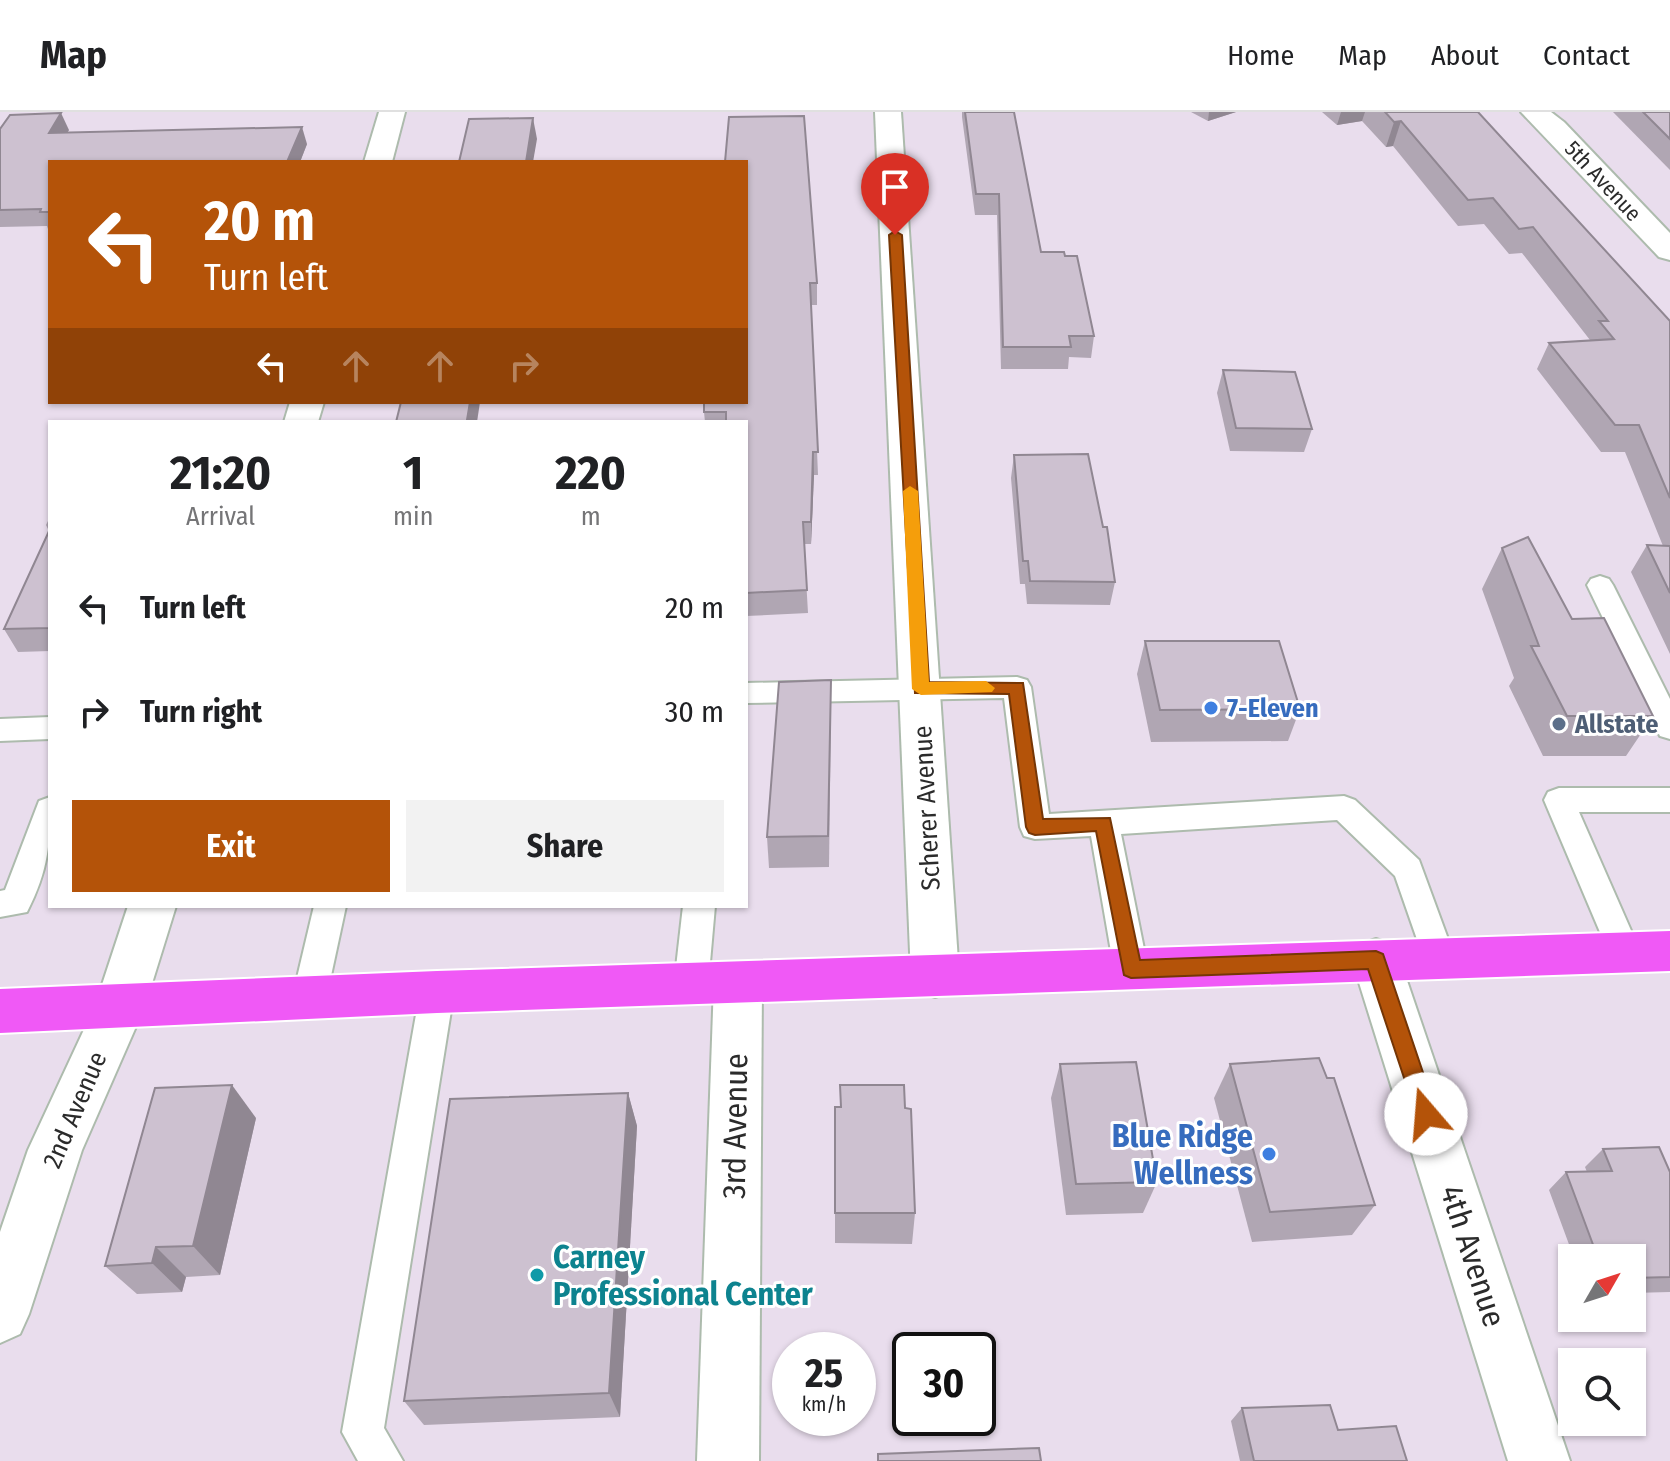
<!DOCTYPE html>
<style>
:root{--surface:#fff;--page:#f2f2f2;--text:#202124;--muted:#757577;--line:#e0e0e0;--accent:#b45309}
body{margin:0;font-family:"Fira Sans Condensed",sans-serif;background:var(--page);color:var(--text);height:100vh;display:flex;flex-direction:column;font-size:30px;white-space:nowrap}
*{box-sizing:border-box;margin:0}
p{font-size:26px;color:var(--muted)}
.icon{flex:none;width:44px;height:44px;fill:none;stroke:currentColor;stroke-width:2;stroke-linecap:round;stroke-linejoin:round}
.map{position:relative;flex:1;overflow:hidden}
.details{position:absolute;left:48px;top:308px;width:700px;height:488px;display:flex;flex-direction:column;background:var(--surface);border-radius:0px;box-shadow:0 2px 6px #0004}
.details>*{flex:none}
.guide{position:absolute;left:48px;top:48px;width:700px;height:244px;border-radius:0px;box-shadow:0 2px 6px #0004;background:#b45309;color:#fff;overflow:hidden}
.needle{width:52px;rotate:51deg}
.tools{position:absolute;left:1558px;top:1132px;display:grid;gap:16px}
.tools a{display:grid;place-items:center;width:88px;height:88px;border-radius:0px;background:var(--surface);box-shadow:0 2px 6px #0004;font-size:40px}
.speed{position:absolute;left:772px;top:1220px;display:flex;gap:16px;font-size:40px;font-weight:700;text-align:center}
.speed>*{display:grid;place-content:center;width:104px;height:104px;border-radius:50%;background:var(--surface);box-shadow:0 2px 6px #0004;line-height:1}
.speed small{font-size:20px;font-weight:400}
.speed .limit{border:4px solid #111;border-radius:12px;background:#fff;color:#111}
.pin{position:absolute;display:grid;place-items:center;width:68px;height:68px;color:#fff;margin:-82px -34px;border-radius:50% 50% 50% 0;rotate:-45deg;box-shadow:0 0 8px #0007}
.pin .icon{rotate:45deg}
.me{position:absolute;width:88px;margin:-44px;rotate:342deg;stroke-linejoin:round;filter:drop-shadow(0 0 6px #0008)}
.turn{display:flex;align-items:center;gap:28px;height:168px;padding:0 24px;font-size:36px}
.turn .icon{width:104px;height:104px;stroke-width:2.5}
.turn b{display:block;font-size:56px;line-height:68px}
.lanes{display:flex;align-items:center;height:76px;padding:0 24px;background:#0003;justify-content:center;gap:40px;direction:ltr}
.lanes .off{opacity:.35}
.eta{display:flex;justify-content:space-evenly;align-items:center;height:136px;text-align:center}
.eta b{font-size:48px;font-weight:700;line-height:56px}
.primary-button{display:flex;gap:16px;margin-top:auto;padding:16px 24px}
.primary-button a{flex:1;height:92px;border-radius:0px;background:var(--accent);color:#fff;font-size:32px;font-weight:700;line-height:92px;text-align:center}
.primary-button a+a{background:var(--page);color:var(--text)}
ul{padding:0;list-style:none}
li{display:flex;align-items:center;gap:24px;height:104px;padding:0 24px}
li div{flex:1}
li b{display:block;font-size:30px}
li em{font-style:normal}
header{display:flex;align-items:center;gap:48px;box-sizing:border-box;height:112px;padding:0 40px;background:var(--surface);border-bottom:2px solid var(--line)}
header strong{font-size:38px}
nav{display:flex;gap:44px;margin-inline-start:auto;font-size:28px}
.map>svg:first-child{display:block}
</style>
<header>
<strong>Map</strong>
<nav><a>Home</a><a>Map</a><a>About</a><a>Contact</a></nav>
</header>
<div class="map">
<svg width="1670" height="1349" viewBox="0 0 1670 1349">
<rect width="100%" height="100%" fill="#e9dded"/>
<g fill="none" stroke-linecap="round" stroke-linejoin="round">
<g stroke="#adbbad" stroke-width="4">
<g id="lane">
<polygon points="1600,464 1609,467 1613,473 1670,587 1670,627 1660,624 1656,616 1587,473 1591,467"/>
<polygon points="1017,565 1027,568 1031,575 1049,702 1344,684 1355,688 1419,748 1455,846 1451,856 1439,860 1427,856 1395,764 1337,708 1121,722 1148,857 1143,867 1131,871 1119,867 1114,857 1091,724 1035,727 1024,724 1020,715 1004,586 746,591 746,571"/>
<polygon points="50,605 50,627 0,629 0,607"/>
<polygon points="1559,676 1670,676 1670,700 1579,700 1640,839 1636,849 1624,853 1612,849 1608,839 1544,688 1548,680"/>
<path d="M 50,685 C 50,732 49,757 27,800 L 0,805 L 0,779 L 5,778 L 39,689 Z"/>
<polygon points="314,794 346,794 326,887 321,897 309,902 297,897 292,887"/>
<polygon points="683,794 715,794 708,873 703,883 691,887 679,883 674,873"/>
<polygon points="437,865 449,870 454,880 384,1316 403,1349 358,1349 342,1320 420,880 425,870"/>
</g>
</g>
<g stroke="#adbbad" stroke-width="4">
<g id="street">
<polygon points="379,0 405,0 392,50 364,50"/>
<polygon points="875,0 901,0 959,864 952,879 935,885 918,879 911,864"/>
<polygon points="1521,0 1551,0 1564,10 1670,121 1670,148 1659,145"/>
<polygon points="290,290 324,290 318,310 284,310"/>
<polygon points="128,794 176,794 145,894 82,1038 29,1202 20,1222 0,1231 0,1120 28,1038 95,894"/>
<polygon points="1376,827 1393,833 1400,848 1570,1349 1508,1349 1352,848 1359,833"/>
<polygon points="738,850 755,856 762,871 759,1349 697,1349 714,871 721,856"/>
</g>
</g>
<g stroke="#fff" stroke-width="4">
<polygon id="primary" points="1670,819 1670,859 437,901 0,921 0,877 437,859"/>
</g>
<use href="#lane" fill="#fff" fill-rule="evenodd"/>
<use href="#street" fill="#fff" fill-rule="evenodd"/>
<use href="#primary" fill="#f059f6" fill-rule="evenodd"/>
</g>
<g fill="#b0a6b3">
<polygon points="962,0 1014,0 1041,140 1094,224 1091,246 1069,245 1068,257 1001,257 997,103 975,103 962,5"/>
<polygon points="1191,0 1236,0 1208,9"/>
<polygon points="1322,0 1478,0 1670,209 1670,542 1631,460 1647,433 1663,434 1625,340 1601,340 1537,257 1549,231 1590,228 1522,141 1509,142 1484,112 1458,114 1393,34 1386,35 1362,9 1337,13"/>
<polygon points="1613,0 1670,0 1670,58"/>
<polygon points="0,17 69,18 67,20 307,32 300,50 50,50 50,117 48,117 47,114 0,115"/>
<polygon points="746,50 817,171 817,193 811,193 818,363 814,363 811,432 804,432 808,501 746,504 746,310 705,310 704,300 746,290"/>
<polygon points="1223,258 1312,317 1304,340 1230,339 1217,281"/>
<polygon points="1014,343 1103,415 1115,470 1110,493 1027,492 1025,472 1020,472 1011,366"/>
<polygon points="50,405 50,539 18,540 4,517 49,419 46,413"/>
<polygon points="1502,436 1572,507 1653,604 1626,644 1543,644 1509,574 1514,566 1482,477"/>
<polygon points="1145,529 1300,597 1288,629 1151,630 1137,562"/>
<polygon points="831,600 829,755 769,756 767,725"/>
<polygon points="1060,952 1157,1070 1143,1101 1066,1103 1051,986"/>
<polygon points="1230,952 1375,1093 1352,1123 1252,1130 1214,986"/>
<polygon points="840,973 905,996 915,1101 912,1132 835,1131 835,995 840,995"/>
<polygon points="628,981 637,1014 620,1305 424,1313 404,1289"/>
<polygon points="256,1006 220,1163 186,1165 182,1180 137,1182 105,1154"/>
<polygon points="1603,1037 1670,1060 1670,1180 1632,1181 1632,1146 1574,1146 1549,1078 1566,1060 1587,1060 1585,1055"/>
<polygon points="1242,1296 1338,1318 1407,1349 1240,1349 1231,1309"/>
</g>
<g fill="#908792">
<polygon points="1209,0 1236,0 1208,9"/>
<polygon points="1341,0 1365,0 1362,9 1337,13"/>
<polygon points="61,1 69,18 57,38 49,21"/>
<polygon points="533,6 537,27 533,50 526,50"/>
<polygon points="1401,9 1393,34 1386,35 1394,10"/>
<polygon points="302,15 307,32 300,50 287,50"/>
<polygon points="470,290 480,290 477,310 467,310"/>
<polygon points="813,340 814,363 811,432 811,410"/>
<polygon points="232,973 256,1006 220,1163 193,1134"/>
<polygon points="628,981 637,1014 620,1305 609,1281"/>
<polygon points="156,1135 186,1165 182,1180 152,1151"/>
</g>
<g fill="#cdc1d0" stroke="#908792" stroke-width="2">
<polygon points="965,0 1014,0 1041,140 1064,140 1065,144 1077,144 1094,224 1069,224 1071,235 1003,235 999,82 976,82"/>
<polygon points="1385,0 1478,0 1670,209 1670,386 1639,313 1615,313 1549,231 1614,227 1599,209 1608,209 1533,115 1519,117 1493,86 1468,88 1401,9 1394,10"/>
<polygon points="1643,0 1670,0 1670,27"/>
<polygon points="61,1 49,21 302,15 287,50 50,50 50,100 40,100 41,97 0,98 0,17 10,3"/>
<polygon points="804,4 817,171 810,171 818,340 813,340 811,410 803,410 807,478 746,481 746,310 726,310 726,300 704,300 704,290 746,290 746,50 725,50 729,5"/>
<polygon points="533,6 526,50 459,50 469,7"/>
<polygon points="1223,258 1295,260 1312,317 1236,316"/>
<polygon points="401,290 470,290 467,308 476,308 476,310 396,310"/>
<polygon points="1088,342 1103,415 1107,415 1115,470 1030,469 1028,449 1023,449 1014,343"/>
<polygon points="50,417 50,516 4,517"/>
<polygon points="1528,425 1572,507 1604,506 1653,604 1567,604 1531,534 1539,534 1502,436"/>
<polygon points="1647,433 1670,434 1670,481"/>
<polygon points="1145,529 1279,529 1300,597 1160,598"/>
<polygon points="831,568 828,724 767,725 779,570"/>
<polygon points="1319,946 1327,966 1334,966 1375,1093 1270,1100 1230,952"/>
<polygon points="1136,950 1157,1070 1076,1072 1060,952"/>
<polygon points="232,973 193,1134 156,1135 152,1151 105,1154 155,976"/>
<polygon points="840,973 904,973 905,996 911,997 915,1101 835,1101 835,995 841,995"/>
<polygon points="628,981 609,1281 404,1289 450,987"/>
<polygon points="1659,1035 1670,1060 1670,1165 1632,1166 1632,1146 1598,1146 1566,1060 1612,1059 1603,1037"/>
<polygon points="1330,1293 1338,1318 1396,1314 1407,1349 1254,1349 1242,1296"/>
<polygon points="1039,1336 1041,1349 878,1349 878,1342"/>
</g>
<polygon fill="#b45309" stroke="#753606" stroke-width="2" points="895,119 902,123 929,570 1023,571 1043,707 1110,706 1140,848 1376,839 1383,842 1437,1002 1434,1009 1426,1012 1419,1009 1416,1002 1368,857 1131,866 1124,863 1096,719 1035,723 1029,721 1026,715 1009,582 915,581 889,123"/>
<polygon fill="#f59e0b" points="910,374 918,379 929,570 986,569 995,576 992,580 921,583 912,577 903,379"/>
<g fill="#3f7fe0" stroke="#fff" stroke-width="3">
<circle cx="1211" cy="596" r="8"/>
<circle cx="1269" cy="1042" r="8"/>
</g>
<circle fill="#5c6f8a" stroke="#fff" stroke-width="3" cx="1559" cy="612" r="8"/>
<circle fill="#0f9aa8" stroke="#fff" stroke-width="3" cx="537" cy="1163" r="8"/>
<g text-anchor="middle" dominant-baseline="central" stroke-width="6" stroke-linejoin="round" paint-order="stroke">
<g font-size="22" fill="#2b2b2b" stroke="#fff">
<text transform="translate(1603 69) rotate(47)">5th Avenue</text>
</g>
<g font-size="26" font-weight="bold" fill="#366cbe" stroke="#fff" text-anchor="start">
<text x="1227" y="596">7-Eleven</text>
</g>
<g font-size="26" font-weight="bold" fill="#4e5e75" stroke="#fff" text-anchor="start">
<text x="1575" y="612">Allstate</text>
</g>
<g font-size="26" fill="#2b2b2b" stroke="#fff">
<text transform="translate(927 696) rotate(-93)">Scherer Avenue</text>
<text transform="translate(75 998) rotate(-67)">2nd Avenue</text>
</g>
<g font-size="32" fill="#2b2b2b" stroke="#fff">
<text transform="translate(735 1014) rotate(-89)">3rd Avenue</text>
<text transform="translate(1473 1144) rotate(72)">4th Avenue</text>
</g>
<g font-size="32" font-weight="bold" fill="#366cbe" stroke="#fff" text-anchor="end">
<text x="1253" y="1024">Blue Ridge<tspan x="1253" dy="37">Wellness</tspan></text>
</g>
<g font-size="32" font-weight="bold" fill="#0d838f" stroke="#fff" text-anchor="start">
<text x="553" y="1145">Carney<tspan x="553" dy="37">Professional Center</tspan></text>
</g>
</g>
</svg>
<div class="tools">
<a><svg class="needle" viewBox="-14 -14 28 28"><path d="M0-13l5 13h-10z" fill="#e53935"/><path d="M0 13l5-13h-10z" fill="#757577"/></svg></a>
<a><svg class="icon" aria-label="search" viewBox="0 0 24 24"><circle cx="10" cy="10" r="6"/><path d="M15 15l6 6"/></svg></a>
</div>
<div class="speed"><div>25<small>km/h</small></div><div class="limit">30</div></div>
<div class="pin" style="left:895px;top:123px;background:#d93025"><svg class="icon" aria-label="arrive" viewBox="0 0 24 24"><path d="M6 21V4h12l-3 4 3 4H6"/></svg></div>
<svg class="me" style="left:1426px;top:1002px" viewBox="-20 -20 40 40"><circle r="19" fill="#fff"/><path d="M0-13L10 11 0 6-10 11z" fill="#b45309"/></svg>
<div class="guide">
<div class="turn"><svg class="icon" aria-label="left" viewBox="0 0 24 24"><path d="M17 20v-9H6M10 6l-5 5 5 5"/></svg><div><b>20 m</b>Turn left</div></div>
<div class="lanes"><svg class="icon" aria-label="left" viewBox="0 0 24 24"><path d="M17 20v-9H6M10 6l-5 5 5 5"/></svg><svg class="icon off" aria-label="ahead" viewBox="0 0 24 24"><path d="M12 20V5M6 11l6-6 6 6"/></svg><svg class="icon off" aria-label="ahead" viewBox="0 0 24 24"><path d="M12 20V5M6 11l6-6 6 6"/></svg><svg class="icon off" aria-label="right" viewBox="0 0 24 24"><path d="M7 20v-9h11M14 6l5 5-5 5"/></svg></div>
</div>
<section class="details">
<div class="eta">
<div><b>21:20</b><p>Arrival</p></div>
<div><b>1</b><p>min</p></div>
<div><b>220</b><p>m</p></div>
</div>
<ul>
<li><svg class="icon" aria-label="left" viewBox="0 0 24 24"><path d="M17 20v-9H6M10 6l-5 5 5 5"/></svg><div><b>Turn left</b></div><em>20 m</em></li>
<li><svg class="icon" aria-label="right" viewBox="0 0 24 24"><path d="M7 20v-9h11M14 6l5 5-5 5"/></svg><div><b>Turn right</b></div><em>30 m</em></li>
</ul>
<div class="primary-button"><a>Exit</a><a>Share</a></div>
</section>
</div>
